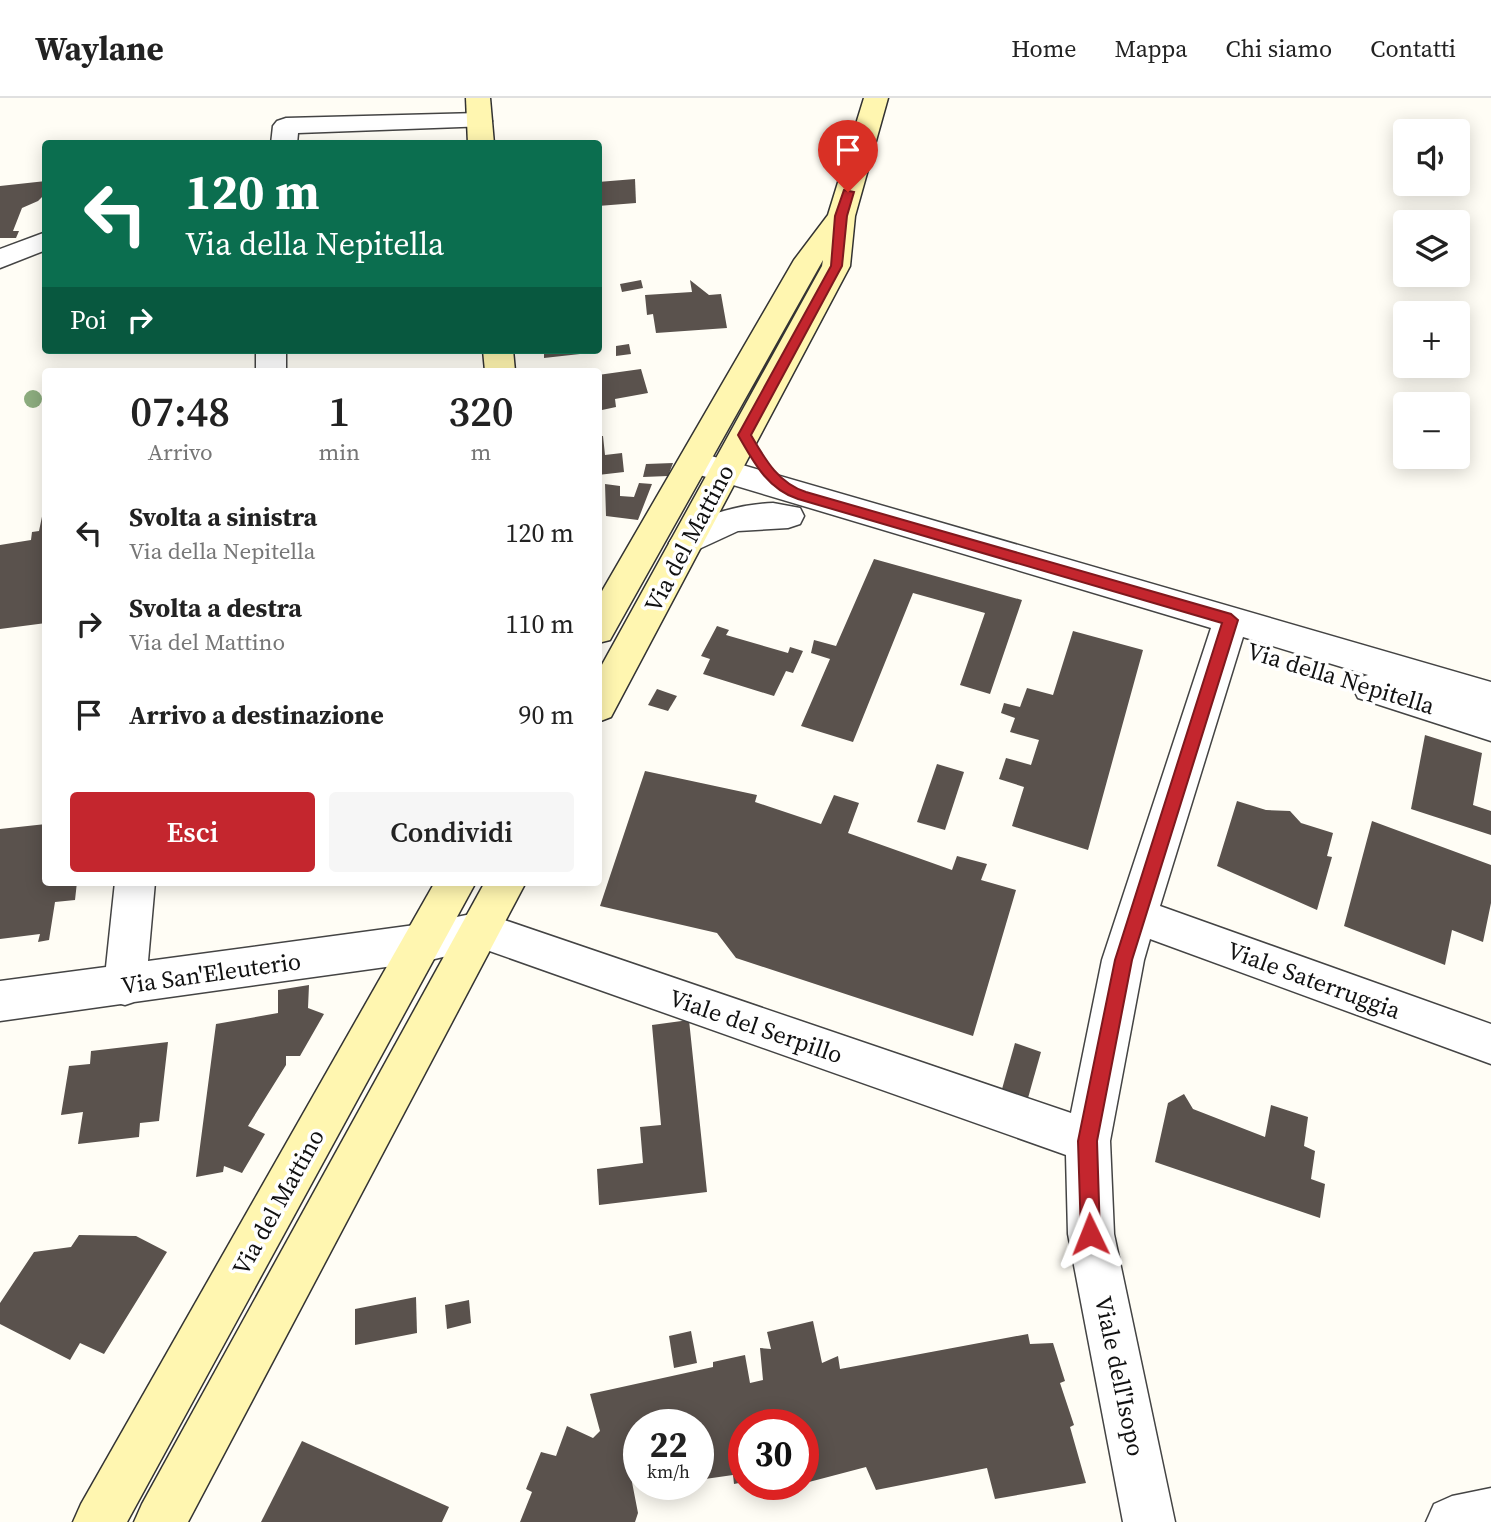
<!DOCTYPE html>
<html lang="it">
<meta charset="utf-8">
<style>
:root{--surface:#fff;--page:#f6f6f6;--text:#222;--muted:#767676;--line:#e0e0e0;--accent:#c4262e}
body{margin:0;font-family:"Source Serif 4",serif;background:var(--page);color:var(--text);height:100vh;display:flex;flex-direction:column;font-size:26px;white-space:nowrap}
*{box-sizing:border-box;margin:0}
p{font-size:23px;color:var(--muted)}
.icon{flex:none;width:38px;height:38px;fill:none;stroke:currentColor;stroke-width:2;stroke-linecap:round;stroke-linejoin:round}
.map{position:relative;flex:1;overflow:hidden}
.panel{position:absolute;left:42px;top:270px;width:560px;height:518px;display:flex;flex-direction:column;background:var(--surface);border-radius:7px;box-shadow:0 4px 18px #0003}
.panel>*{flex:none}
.top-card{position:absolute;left:42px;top:42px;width:560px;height:214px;border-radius:7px;box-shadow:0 4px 18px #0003;background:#0b6e4f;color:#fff;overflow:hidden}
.fabs{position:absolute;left:1393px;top:21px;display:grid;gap:14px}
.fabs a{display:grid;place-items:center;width:77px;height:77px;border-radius:7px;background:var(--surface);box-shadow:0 4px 18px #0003;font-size:35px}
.speed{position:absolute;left:623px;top:1311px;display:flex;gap:14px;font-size:35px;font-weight:700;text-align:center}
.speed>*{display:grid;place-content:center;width:91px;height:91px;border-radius:50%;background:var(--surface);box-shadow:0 4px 18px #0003;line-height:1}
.speed small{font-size:18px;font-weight:400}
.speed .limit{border:10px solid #d22;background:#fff;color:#111}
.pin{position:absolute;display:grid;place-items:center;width:60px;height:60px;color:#fff;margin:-72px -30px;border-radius:50% 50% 50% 0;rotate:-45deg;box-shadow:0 0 7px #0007}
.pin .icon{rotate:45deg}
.me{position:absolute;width:77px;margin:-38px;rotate:358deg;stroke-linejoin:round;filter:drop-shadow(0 0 5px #0008)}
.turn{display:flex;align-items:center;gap:24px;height:147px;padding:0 28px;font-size:32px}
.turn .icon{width:91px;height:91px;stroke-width:2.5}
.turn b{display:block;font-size:49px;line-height:60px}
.then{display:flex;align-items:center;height:66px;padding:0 28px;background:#0003;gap:14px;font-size:26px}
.eta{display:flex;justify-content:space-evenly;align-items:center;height:119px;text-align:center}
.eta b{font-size:42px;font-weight:600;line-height:49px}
.primary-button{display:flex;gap:14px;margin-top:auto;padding:14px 28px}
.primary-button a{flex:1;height:80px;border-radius:7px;background:var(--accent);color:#fff;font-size:28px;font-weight:600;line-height:80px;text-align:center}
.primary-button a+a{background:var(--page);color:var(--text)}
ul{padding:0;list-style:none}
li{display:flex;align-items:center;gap:21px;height:91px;padding:0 28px}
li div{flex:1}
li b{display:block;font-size:26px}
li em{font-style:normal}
header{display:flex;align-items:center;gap:42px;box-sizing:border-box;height:98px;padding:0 35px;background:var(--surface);border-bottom:2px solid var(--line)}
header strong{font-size:33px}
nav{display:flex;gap:38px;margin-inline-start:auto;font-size:24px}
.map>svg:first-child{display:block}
</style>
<header>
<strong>Waylane</strong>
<nav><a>Home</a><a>Mappa</a><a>Chi siamo</a><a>Contatti</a></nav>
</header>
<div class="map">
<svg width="1491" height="1424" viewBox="0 0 1491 1424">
<rect width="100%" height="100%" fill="#fffdf5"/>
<g fill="#5a524d">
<polygon points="635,81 636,105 598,108 598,84"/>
<polygon points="46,83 44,97 38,103 22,110 13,133 19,133 16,140 0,140 0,88"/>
<polygon points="641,182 643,190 622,194 620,186"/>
<polygon points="690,182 709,197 721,196 727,230 656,235 653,216 647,217 645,197 692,194"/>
<polygon points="629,246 631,256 616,258 616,248"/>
<polygon points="544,252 598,252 598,254 544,260"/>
<polygon points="641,271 648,295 615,301 616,309 602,312 602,316 598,317 598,277"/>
<polygon points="598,338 603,338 605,357 622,355 624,374 598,377"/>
<polygon points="673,365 668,378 643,379 646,366"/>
<polygon points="639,385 652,386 638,422 606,418 605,386 620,388 620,398 634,399"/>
<polygon points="44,409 46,525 0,531 0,447 31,442 32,434 39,433"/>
<polygon points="874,461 1022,502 990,596 960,587 985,515 913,495 853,644 801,628 830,561 811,555 814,542 836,548"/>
<polygon points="717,528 729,532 726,537 788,555 790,549 803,553 793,575 786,573 774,598 703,576 710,561 701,558"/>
<polygon points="1073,533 1143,552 1088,752 1012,728 1024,689 999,681 1006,660 1031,667 1039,642 1010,634 1015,620 1001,615 1004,605 1020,609 1027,590 1053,597"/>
<polygon points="657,591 677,598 668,613 648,607"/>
<polygon points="1425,637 1482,655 1473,707 1491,713 1491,737 1411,711"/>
<polygon points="937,666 964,674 945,732 917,724"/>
<polygon points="645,673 757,697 755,704 821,726 834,697 859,705 848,735 952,772 957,758 987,766 981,782 1016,792 973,938 736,860 717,835 600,808"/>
<polygon points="1237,703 1266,712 1290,713 1301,725 1333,735 1327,758 1332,759 1317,812 1217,768"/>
<polygon points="1372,723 1491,767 1491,805 1483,844 1452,832 1445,867 1344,828"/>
<polygon points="46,726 46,784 77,784 75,802 55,804 49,842 38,844 40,836 0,841 0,731"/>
<polygon points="309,887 308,910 324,916 300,958 286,958 286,967 248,1028 265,1036 242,1075 224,1068 223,1074 196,1079 216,926 278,915 278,892"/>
<polygon points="689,922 707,1094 599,1107 597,1071 643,1065 640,1029 661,1027 652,927"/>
<polygon points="168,944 159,1023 140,1025 139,1039 78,1046 83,1014 61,1017 69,968 90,966 91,953"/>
<polygon points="1015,945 1041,954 1028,1000 1002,991"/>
<polygon points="1184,996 1193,1011 1265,1039 1271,1007 1308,1019 1304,1048 1315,1053 1311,1081 1325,1086 1320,1120 1155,1064 1168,1005"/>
<polygon points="79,1137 136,1138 167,1154 104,1256 80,1245 70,1262 0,1226 0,1205 34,1154 71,1149"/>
<polygon points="416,1199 417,1235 355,1247 355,1211"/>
<polygon points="469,1202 471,1225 447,1231 445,1207"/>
<polygon points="813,1223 822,1265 838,1258 840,1271 1028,1236 1030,1246 1053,1245 1065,1283 1060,1285 1074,1327 1070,1329 1086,1385 995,1401 987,1370 876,1392 866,1369 809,1384 803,1366 803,1326 744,1326 744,1384 734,1386 733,1377 698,1382 698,1326 639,1326 639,1378 631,1379 638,1415 635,1424 520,1424 532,1394 526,1391 541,1354 556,1358 567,1328 593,1340 600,1333 590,1296 713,1269 713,1264 745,1257 750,1285 763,1282 760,1250 771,1251 767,1234"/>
<polygon points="691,1233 697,1265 674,1270 669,1238"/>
<polygon points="302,1343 449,1409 442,1424 261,1424"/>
</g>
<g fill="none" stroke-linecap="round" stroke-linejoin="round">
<g stroke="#444" stroke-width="3">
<g id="street">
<polygon points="479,15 488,18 492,23 488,28 298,35 297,46 271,46 273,28 277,23 286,20"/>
<polygon points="46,134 46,152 0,170 0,151"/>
<rect x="256" y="252" width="30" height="21"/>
<polygon points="694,353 1491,584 1491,643 1358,600 1353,590 1358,580 1368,577 1243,539 1160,808 1491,926 1491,966 1150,841 1144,862 1110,1043 1114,1136 1175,1424 1123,1424 1068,1136 1066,1057 481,850 422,864 134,904 125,907 121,906 0,923 0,883 106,869 115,784 155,784 148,863 422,826 481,814 1071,1015 1102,862 1211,530 683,372 678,364 683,356"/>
<path d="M 773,405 L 800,410 L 804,418 L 800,426 L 788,430 L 738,433 L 686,457 L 674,454 L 669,445 C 685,418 744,406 773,405 Z"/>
<polygon points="1491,1390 1491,1424 1426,1424 1434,1406 1452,1398"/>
</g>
</g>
<g stroke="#333" stroke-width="3">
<g id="secondary">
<polygon points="466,0 490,0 494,46 468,46"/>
<polygon points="864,0 888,0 855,118 850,168 611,619 598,624 598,574 822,168 823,162 610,542 598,545 598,500 794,162 828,117"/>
<polygon points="483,252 513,252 515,273 485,273"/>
<polygon points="435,784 476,784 127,1424 73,1424 81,1406"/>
<polygon points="485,784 526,784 188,1424 134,1424 142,1406"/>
</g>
</g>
<use href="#street" fill="#fff" fill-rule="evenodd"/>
<use href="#secondary" fill="#fff6b0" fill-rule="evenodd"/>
</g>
<circle fill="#8dad7f" cx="33" cy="301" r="9"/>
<path fill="#c4262e" stroke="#7f191e" stroke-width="2" d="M 844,92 L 854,94 L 847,118 L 842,168 L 751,337 C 765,361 778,385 806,394 L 1231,516 L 1238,522 L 1132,862 L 1097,1043 L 1100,1136 L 1097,1143 L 1090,1146 L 1084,1143 L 1081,1136 L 1078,1043 L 1115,862 L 1222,525 L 798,401 C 767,391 753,363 738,337 L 831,168 L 835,118 Z"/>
<g text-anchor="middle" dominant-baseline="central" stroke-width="7" stroke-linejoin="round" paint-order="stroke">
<g font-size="24" fill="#111" stroke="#fff">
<text transform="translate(689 440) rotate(-62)">Via del Mattino</text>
<text transform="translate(1341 580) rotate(17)">Via della Nepitella</text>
<text transform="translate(211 875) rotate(-8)">Via San'Eleuterio</text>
<text transform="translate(1314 882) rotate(20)">Viale Saterruggia</text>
<text transform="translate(756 928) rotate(19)">Viale del Serpillo</text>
<text transform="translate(278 1104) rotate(-61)">Via del Mattino</text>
<text transform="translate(1120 1278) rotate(78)">Viale dell'Isopo</text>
</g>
</g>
</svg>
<div class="fabs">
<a><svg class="icon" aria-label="sound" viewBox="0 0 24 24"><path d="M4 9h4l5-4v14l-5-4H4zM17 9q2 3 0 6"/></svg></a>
<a><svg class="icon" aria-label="layers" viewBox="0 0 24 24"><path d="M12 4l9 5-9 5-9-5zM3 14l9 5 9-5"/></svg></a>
<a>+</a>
<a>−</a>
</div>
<div class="speed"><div>22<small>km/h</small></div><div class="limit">30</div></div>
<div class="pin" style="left:848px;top:94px;background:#d93025"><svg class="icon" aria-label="arrive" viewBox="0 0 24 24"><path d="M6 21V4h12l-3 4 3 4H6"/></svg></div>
<svg class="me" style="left:1090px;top:1136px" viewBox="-20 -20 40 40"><path d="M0-17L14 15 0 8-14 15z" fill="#c4262e" stroke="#fff" stroke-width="4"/></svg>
<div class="top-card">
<div class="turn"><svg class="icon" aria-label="left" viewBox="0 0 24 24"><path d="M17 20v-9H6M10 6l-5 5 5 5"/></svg><div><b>120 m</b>Via della Nepitella</div></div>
<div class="then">Poi<svg class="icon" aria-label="right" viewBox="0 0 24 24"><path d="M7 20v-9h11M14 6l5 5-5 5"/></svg></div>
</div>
<section class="panel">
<div class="eta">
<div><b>07:48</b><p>Arrivo</p></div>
<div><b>1</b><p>min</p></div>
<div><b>320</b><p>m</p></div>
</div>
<ul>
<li><svg class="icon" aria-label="left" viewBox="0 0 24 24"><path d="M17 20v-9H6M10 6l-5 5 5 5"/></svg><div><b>Svolta a sinistra</b><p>Via della Nepitella</p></div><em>120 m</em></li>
<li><svg class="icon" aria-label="right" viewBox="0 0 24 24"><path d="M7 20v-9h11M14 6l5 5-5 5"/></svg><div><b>Svolta a destra</b><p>Via del Mattino</p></div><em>110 m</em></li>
<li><svg class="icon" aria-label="arrive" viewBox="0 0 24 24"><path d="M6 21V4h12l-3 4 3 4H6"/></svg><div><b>Arrivo a destinazione</b></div><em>90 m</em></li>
</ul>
<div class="primary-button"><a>Esci</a><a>Condividi</a></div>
</section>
</div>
